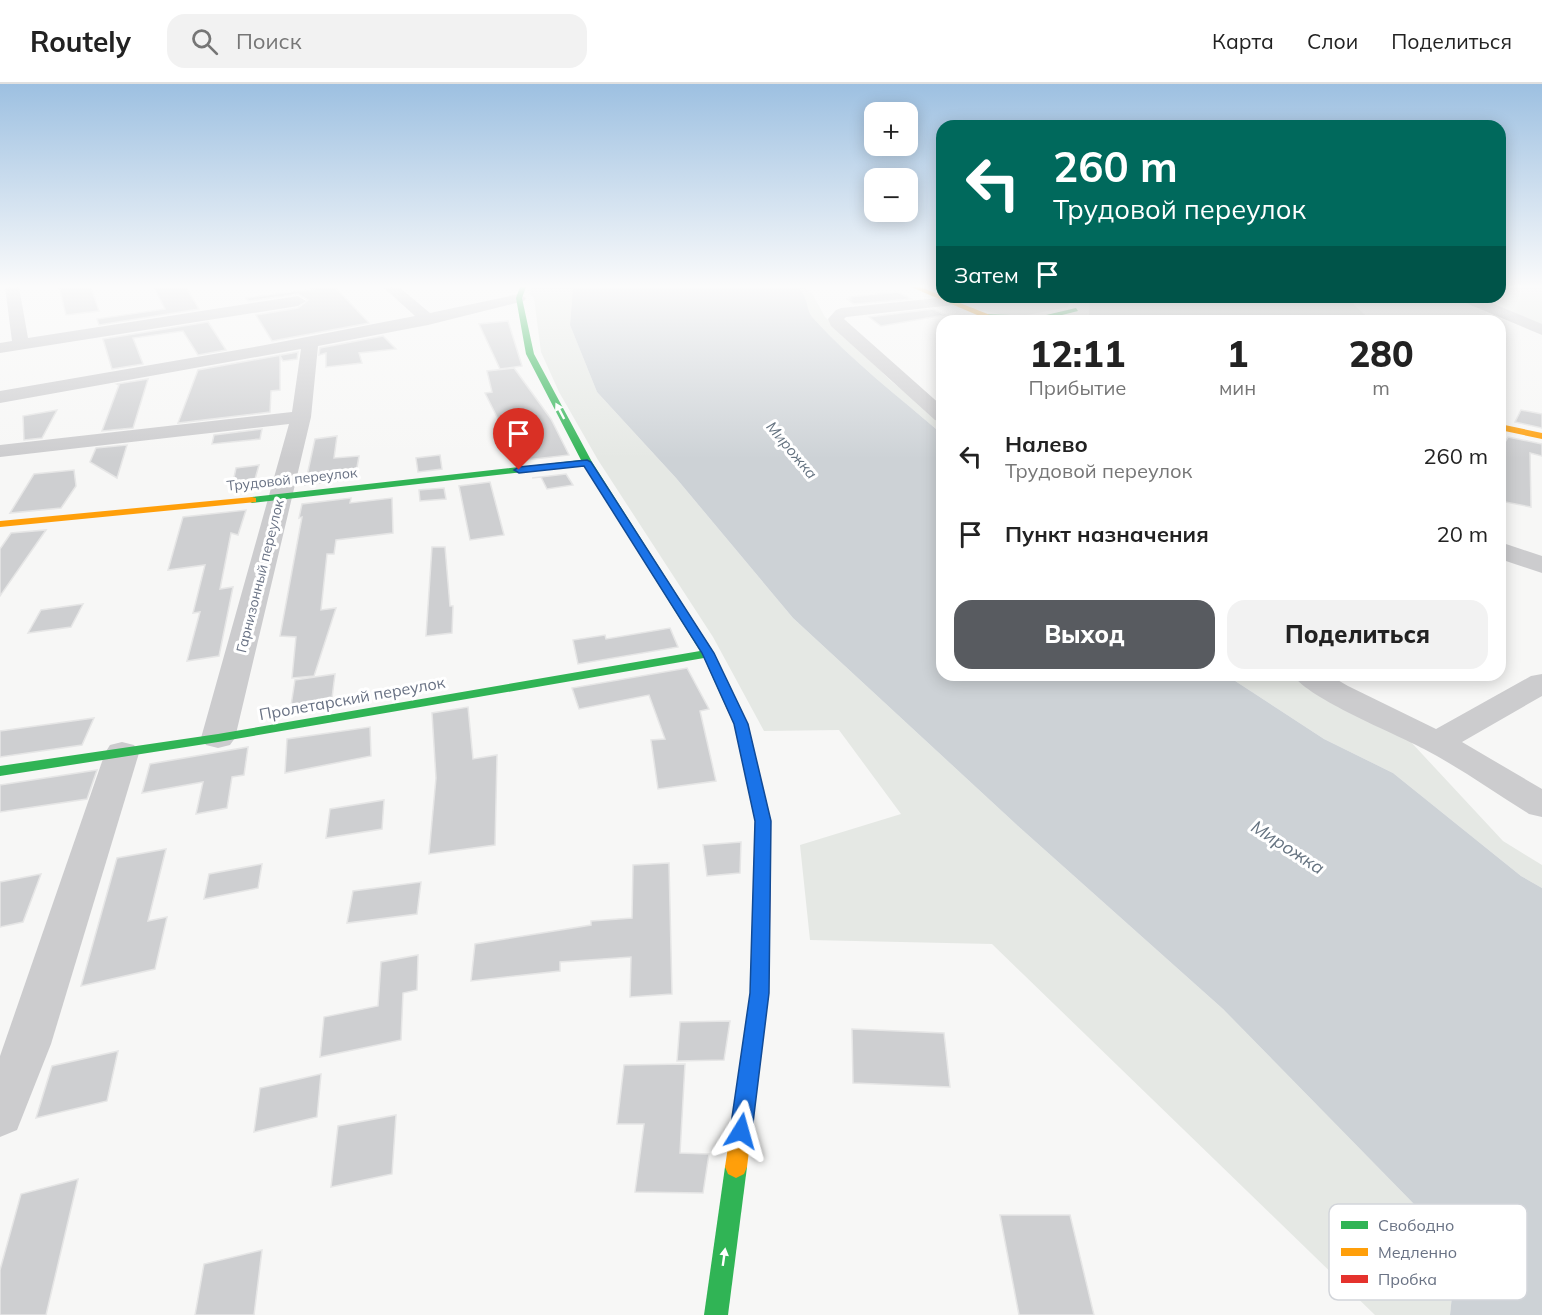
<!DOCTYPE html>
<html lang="ru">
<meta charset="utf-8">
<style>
:root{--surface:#fff;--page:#f2f2f2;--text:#222;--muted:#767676;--line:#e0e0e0;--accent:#585b60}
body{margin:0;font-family:Mulish,sans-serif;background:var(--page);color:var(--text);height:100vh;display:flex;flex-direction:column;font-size:22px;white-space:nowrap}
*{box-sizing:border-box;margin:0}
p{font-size:20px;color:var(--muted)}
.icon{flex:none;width:33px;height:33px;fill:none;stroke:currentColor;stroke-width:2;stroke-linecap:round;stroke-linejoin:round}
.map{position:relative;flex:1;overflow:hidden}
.details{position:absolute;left:936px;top:231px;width:570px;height:366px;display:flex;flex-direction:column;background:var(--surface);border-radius:18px;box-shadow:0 3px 15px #0003}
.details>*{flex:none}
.guide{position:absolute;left:936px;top:36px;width:570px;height:183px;border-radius:18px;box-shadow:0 3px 15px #0003;background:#00695c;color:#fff;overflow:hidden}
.controls{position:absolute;left:864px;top:18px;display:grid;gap:12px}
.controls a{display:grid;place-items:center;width:54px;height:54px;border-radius:12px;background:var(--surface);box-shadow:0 3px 15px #0003;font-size:30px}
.pin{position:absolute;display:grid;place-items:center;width:51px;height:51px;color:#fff;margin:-62px -26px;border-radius:50% 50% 50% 0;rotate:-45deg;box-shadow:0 0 6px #0007}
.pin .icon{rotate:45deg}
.me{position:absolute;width:66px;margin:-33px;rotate:8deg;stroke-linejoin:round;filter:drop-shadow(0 0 4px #0008)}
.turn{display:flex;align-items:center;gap:21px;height:126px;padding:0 18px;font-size:27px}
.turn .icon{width:78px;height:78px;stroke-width:2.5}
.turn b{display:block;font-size:42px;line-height:51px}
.then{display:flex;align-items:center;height:57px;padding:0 18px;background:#0003;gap:12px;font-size:22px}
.eta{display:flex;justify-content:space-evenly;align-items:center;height:102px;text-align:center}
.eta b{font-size:36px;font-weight:800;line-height:42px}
.cta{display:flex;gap:12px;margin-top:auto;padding:12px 18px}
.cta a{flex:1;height:69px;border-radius:18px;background:var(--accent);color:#fff;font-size:24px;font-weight:800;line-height:69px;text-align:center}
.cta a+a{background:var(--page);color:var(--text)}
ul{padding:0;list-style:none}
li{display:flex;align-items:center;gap:18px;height:78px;padding:0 18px}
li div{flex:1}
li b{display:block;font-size:22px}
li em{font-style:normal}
header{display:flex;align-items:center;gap:36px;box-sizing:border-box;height:84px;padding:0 30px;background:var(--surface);border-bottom:2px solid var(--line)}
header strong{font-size:28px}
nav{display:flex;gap:33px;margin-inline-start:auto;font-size:21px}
.search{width:420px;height:54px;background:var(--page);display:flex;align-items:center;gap:15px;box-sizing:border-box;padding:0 21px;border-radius:18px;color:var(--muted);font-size:22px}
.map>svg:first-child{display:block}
</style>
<header>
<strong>Routely</strong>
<div class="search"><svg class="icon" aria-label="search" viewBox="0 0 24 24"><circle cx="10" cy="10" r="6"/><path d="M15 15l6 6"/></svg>Поиск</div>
<nav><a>Карта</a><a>Слои</a><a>Поделиться</a></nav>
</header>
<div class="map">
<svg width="1542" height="1231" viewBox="0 0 1542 1231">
<rect width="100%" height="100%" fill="#f7f7f6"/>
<g fill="#e5e8e4">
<polygon points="532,203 573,203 570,241 597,308 676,394 793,534 1018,742 1223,925 1457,1164 1450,1231 1375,1231 992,860 810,856 800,761 901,730 839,646 764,647 713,553 598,376 559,308 541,268 534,214 529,210"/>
<path d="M 798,203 L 805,203 L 813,211 L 825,233 L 891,297 L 942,338 L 942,350 C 899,313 852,277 814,235 C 805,226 810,215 798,203 Z"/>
<polygon points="1500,203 1542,203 1542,243 1472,213 1500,213"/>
<polygon points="947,213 1071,213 1068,223 1017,233 973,225"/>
<polygon points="1090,213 1352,213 1354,221 1372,237 1096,237 1089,232"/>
<polygon points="1226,591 1292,591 1410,657 1503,757 1542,781 1542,804 1521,792 1393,689 1324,655"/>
</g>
<path fill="#cdd2d6" d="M 573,203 L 798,203 C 810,215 805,226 814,235 C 852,277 899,313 942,350 L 942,591 L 1226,591 L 1324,655 L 1393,689 L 1521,792 L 1542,804 L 1542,1231 L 1450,1231 L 1457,1164 L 1223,925 L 1018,742 L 793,534 L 676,394 L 597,308 L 570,241 Z"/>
<g fill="#cecfd1" stroke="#e6e6e6" stroke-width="1.5">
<polygon points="59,203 91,203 99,227 66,231"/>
<polygon points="154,203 186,203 199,225 99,241 97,235 165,225"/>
<polygon points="327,203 335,203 369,239 272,257 256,231 298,224 308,216 298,210 249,217 246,214"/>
<polygon points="898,208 911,215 854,220 847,215 851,215 849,213"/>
<polygon points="933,225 945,231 881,242 869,233"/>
<polygon points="508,237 522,282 500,285 479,240"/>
<polygon points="208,238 226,266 198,271 183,247 133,254 143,280 112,285 103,255"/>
<polygon points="383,252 396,265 359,269 362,279 326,283 326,269 319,271 320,264"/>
<polygon points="298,268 297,275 283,277 280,272 280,306 271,307 270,328 178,339 198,286"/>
<polygon points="514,284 551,335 569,371 526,376 511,335 499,337 485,309 492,308 487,287"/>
<polygon points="148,295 133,344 102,347 119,301 117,300"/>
<polygon points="57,326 42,354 24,356 23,332"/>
<polygon points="1521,326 1542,330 1542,344 1515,338"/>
<polygon points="262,345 260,355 212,360 214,351"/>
<polygon points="337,352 334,374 359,372 355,395 305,401 315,355"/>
<polygon points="1508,353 1542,360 1542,372 1530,369 1531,423 1500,417 1501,365"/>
<polygon points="127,361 117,394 90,378 96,364"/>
<polygon points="440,371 442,385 418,388 416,374"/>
<polygon points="259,381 252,406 231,408 236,384"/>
<polygon points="74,386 76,402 61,424 10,429 34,390"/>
<polygon points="566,390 573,401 547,405 541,393 532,394"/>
<polygon points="490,398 504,451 470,456 459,402"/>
<polygon points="444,404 446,415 420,417 419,406"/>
<polygon points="351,414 350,419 392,414 393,449 336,456 334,470 327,470 321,526 336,524 314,592 292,594 296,553 280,552 302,433 299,434 302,420"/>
<polygon points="246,426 238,451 231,449 220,505 233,503 219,572 187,577 200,528 193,529 205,481 168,486 183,433"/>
<polygon points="46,446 0,512 0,465 11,449"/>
<polygon points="432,463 445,463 450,522 453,522 452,549 426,552"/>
<polygon points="83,520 71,543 28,549 41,526"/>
<polygon points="670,544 678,563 578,580 573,556 605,551 606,555"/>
<polygon points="687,584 709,625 700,627 716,697 658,705 651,656 665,655 649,611 579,625 572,604"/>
<polygon points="335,590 331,622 290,628 295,596"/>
<polygon points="468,623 473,675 497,671 495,761 429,770 436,694 432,629"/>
<polygon points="94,634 82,661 0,673 0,647"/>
<polygon points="370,643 371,672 285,689 287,655"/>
<polygon points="248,663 244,691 232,693 227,724 196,730 203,698 142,709 150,680"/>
<polygon points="97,686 87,715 0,728 0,701"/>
<polygon points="384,716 382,745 326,754 330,725"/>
<polygon points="741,758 740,789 707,792 703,761"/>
<polygon points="166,765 148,837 167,833 155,885 81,902 117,774"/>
<polygon points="669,779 672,910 630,913 631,873 560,878 560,887 471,897 475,860 591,841 591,837 632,834 633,781"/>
<polygon points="262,780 258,804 204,815 209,790"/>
<polygon points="41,790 23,838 0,843 0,798"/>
<polygon points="421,798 417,830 347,839 353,807"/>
<polygon points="418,871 417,906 403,909 401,956 320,973 324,933 378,922 381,878"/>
<polygon points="730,937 724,976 677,977 680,938"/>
<polygon points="852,945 944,949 950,1003 853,999"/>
<polygon points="118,967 107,1017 36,1034 52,982"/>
<polygon points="685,980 680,1069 709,1070 703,1109 635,1108 644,1040 617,1040 624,981"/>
<polygon points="321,990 317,1033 254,1048 260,1004"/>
<polygon points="396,1031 392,1090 331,1103 338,1042"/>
<polygon points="78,1095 46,1231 0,1231 0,1186 21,1110"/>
<polygon points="1000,1131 1070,1131 1094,1231 1019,1231"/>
<polygon points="262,1166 254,1231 195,1231 204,1180"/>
</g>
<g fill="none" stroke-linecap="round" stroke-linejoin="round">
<g fill="#ccccce" fill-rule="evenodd">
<polygon points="5,203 19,203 28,254 298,212 306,217 298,222 0,269 0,259 12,257"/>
<polygon points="383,203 399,203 430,229 519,210 526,214 524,217 428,241 318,262 311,333 235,654 230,661 218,664 206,661 201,654 289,340 0,373 0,361 292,328 301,265 0,319 0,307 260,262 415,232"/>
<polygon points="948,213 956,218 953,221 846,233 844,235 942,322 942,338 935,336 831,242 828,235 836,226 841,224"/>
<polygon points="1457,213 1477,213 1542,240 1542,251 1459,216"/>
<polygon points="1500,458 1542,472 1542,489 1500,475"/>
<path d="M 1542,590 L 1542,612 L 1462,658 L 1542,705 L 1542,733 L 1529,730 C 1494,708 1460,684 1424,665 C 1394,649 1309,615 1293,591 L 1329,591 L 1348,602 L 1436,645 L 1531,592 Z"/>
<polygon points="122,658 134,661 139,669 51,960 17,1046 0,1053 0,972 105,669 110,661"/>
</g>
<g fill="#30b455" fill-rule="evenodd">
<polygon points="520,203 526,203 522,214 534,270 592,378 714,569 740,623 738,626 728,626 726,623 704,574 218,658 0,692 0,682 218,650 700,567 584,381 252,419 247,416 252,413 581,376 526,270 516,214"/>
<polygon points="1076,224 1078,227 1042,236 984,234 981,232 984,230 1042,232"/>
<polygon points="736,1072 744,1076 747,1083 728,1231 704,1231 725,1083 728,1076"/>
</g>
<g fill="#ff9f0a" fill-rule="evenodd">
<polygon points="911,203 920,203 1005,237 982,233"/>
<polygon points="1500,340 1542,349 1542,355 1500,346"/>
<polygon points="252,413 256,414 256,418 0,443 0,437"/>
<polygon points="761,836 767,838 770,843 769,908 747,1083 744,1090 736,1094 728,1090 725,1083 751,908 752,843 755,838"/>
</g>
<polygon fill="#e5322d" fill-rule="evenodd" points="733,619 738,620 748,640 771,737 770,843 767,848 761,850 755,848 752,843 755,737 734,640 726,623"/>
</g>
<defs><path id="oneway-solid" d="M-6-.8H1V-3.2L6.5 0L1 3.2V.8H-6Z" transform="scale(1.5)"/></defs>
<g fill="#fff">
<use href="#oneway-solid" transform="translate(560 327) rotate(-118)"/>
<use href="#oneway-solid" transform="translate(724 1173) rotate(-82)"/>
</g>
<linearGradient id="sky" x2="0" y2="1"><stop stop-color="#9dc0e1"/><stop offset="0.54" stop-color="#fbfbfb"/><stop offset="1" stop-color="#fbfbfb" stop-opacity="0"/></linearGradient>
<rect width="1542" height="375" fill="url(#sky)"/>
<polygon fill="#1a73e8" stroke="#114b97" stroke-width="1.5" points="587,376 591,378 714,569 748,640 771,737 769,909 752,1047 749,1054 741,1057 734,1054 730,1047 750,909 755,737 734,640 702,569 584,382 519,389 514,386 519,383"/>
<g text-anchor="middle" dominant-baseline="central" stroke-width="6" stroke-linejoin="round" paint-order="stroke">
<g font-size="14" fill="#697284" stroke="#fff">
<text transform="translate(292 395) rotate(-6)">Трудовой переулок</text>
<text transform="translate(260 492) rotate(-76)">Гарнизонный переулок</text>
</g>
<g font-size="15" font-style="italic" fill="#657380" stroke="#fff">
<text transform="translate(792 366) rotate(50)">Мирожка</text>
</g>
<g font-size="16" fill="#697284" stroke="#fff">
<text transform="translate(352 614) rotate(-10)">Пролетарский переулок</text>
</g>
<g font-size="18" font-style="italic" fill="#657380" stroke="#fff">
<text transform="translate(1288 763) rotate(33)">Мирожка</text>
</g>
</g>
<rect x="1329" y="1120" width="198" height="96" rx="9" fill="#fff" stroke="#d2d5da" stroke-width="1.5"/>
<rect x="1341" y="1137" width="27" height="8" fill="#30b455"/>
<rect x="1341" y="1164" width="27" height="8" fill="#ff9f0a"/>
<rect x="1341" y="1191" width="27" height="8" fill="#e5322d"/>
<g font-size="16" fill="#697284">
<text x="1378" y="1147">Свободно</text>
<text x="1378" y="1174">Медленно</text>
<text x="1378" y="1201">Пробка</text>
</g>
</svg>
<div class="controls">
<a>+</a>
<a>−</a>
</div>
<div class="pin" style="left:519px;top:386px;background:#d93025"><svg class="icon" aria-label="arrive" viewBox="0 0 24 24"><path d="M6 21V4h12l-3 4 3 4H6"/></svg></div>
<svg class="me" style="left:741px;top:1047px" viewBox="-20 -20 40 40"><path d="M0-17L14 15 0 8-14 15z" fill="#1a73e8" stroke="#fff" stroke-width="4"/></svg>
<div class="guide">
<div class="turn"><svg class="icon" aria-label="left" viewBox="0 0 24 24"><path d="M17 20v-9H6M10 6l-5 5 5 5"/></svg><div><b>260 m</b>Трудовой переулок</div></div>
<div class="then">Затем<svg class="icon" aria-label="arrive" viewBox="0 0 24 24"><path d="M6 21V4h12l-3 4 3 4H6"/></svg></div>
</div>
<section class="details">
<div class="eta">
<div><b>12:11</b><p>Прибытие</p></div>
<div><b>1</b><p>мин</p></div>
<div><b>280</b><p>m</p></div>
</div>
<ul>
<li><svg class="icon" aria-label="left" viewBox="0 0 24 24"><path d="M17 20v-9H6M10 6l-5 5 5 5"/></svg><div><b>Налево</b><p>Трудовой переулок</p></div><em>260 m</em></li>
<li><svg class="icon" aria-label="arrive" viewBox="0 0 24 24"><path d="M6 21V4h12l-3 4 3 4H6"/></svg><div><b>Пункт назначения</b></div><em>20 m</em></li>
</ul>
<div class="cta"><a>Выход</a><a>Поделиться</a></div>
</section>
</div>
